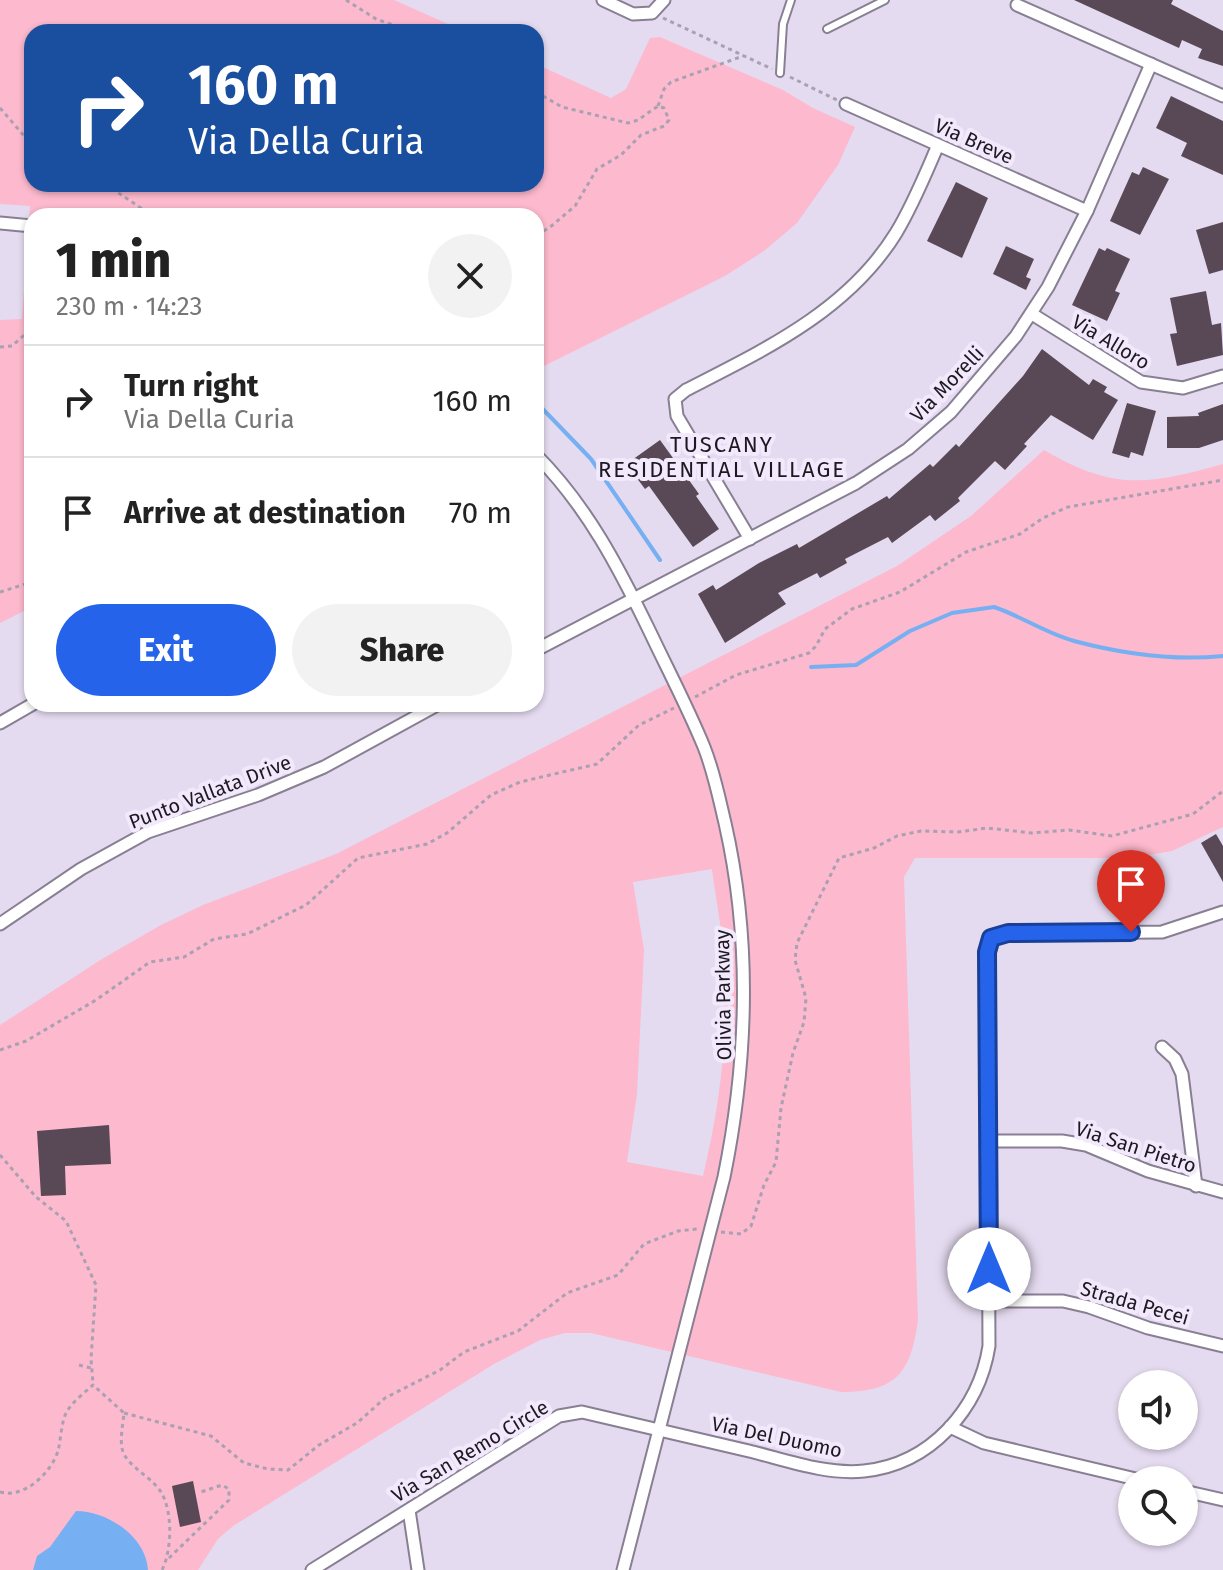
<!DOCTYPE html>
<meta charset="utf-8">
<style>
:root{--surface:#fff;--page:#f2f2f2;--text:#222;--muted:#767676;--line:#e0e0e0;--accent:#2563eb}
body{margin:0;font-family:"Fira Sans",sans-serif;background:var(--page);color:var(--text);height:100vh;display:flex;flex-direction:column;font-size:30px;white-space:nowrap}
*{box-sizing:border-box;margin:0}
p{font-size:26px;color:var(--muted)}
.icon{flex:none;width:44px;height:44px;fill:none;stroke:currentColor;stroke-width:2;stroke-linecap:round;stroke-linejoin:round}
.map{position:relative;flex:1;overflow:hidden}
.sheet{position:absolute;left:24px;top:208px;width:520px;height:504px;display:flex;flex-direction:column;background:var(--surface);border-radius:24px;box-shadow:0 2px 6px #0004}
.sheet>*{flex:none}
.banner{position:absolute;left:24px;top:24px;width:520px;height:168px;border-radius:24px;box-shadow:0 2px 6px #0004;background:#1a4fa0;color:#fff;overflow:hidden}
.buttons{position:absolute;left:1118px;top:1370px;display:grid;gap:16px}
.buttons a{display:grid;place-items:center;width:80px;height:80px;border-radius:50%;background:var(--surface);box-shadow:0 2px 6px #0004;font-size:40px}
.pin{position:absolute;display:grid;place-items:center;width:68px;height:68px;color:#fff;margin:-82px -34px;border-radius:50% 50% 50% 0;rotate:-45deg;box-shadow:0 0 8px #0007}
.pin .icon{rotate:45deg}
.me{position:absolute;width:88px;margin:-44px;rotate:0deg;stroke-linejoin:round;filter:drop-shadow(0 0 6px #0008)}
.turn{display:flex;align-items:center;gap:28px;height:168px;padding:0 32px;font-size:36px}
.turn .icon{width:104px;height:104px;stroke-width:2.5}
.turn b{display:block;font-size:56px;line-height:68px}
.round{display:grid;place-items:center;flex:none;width:84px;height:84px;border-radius:42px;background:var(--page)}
.summary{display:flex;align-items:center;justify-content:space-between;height:136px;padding:0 32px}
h1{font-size:48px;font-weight:800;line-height:60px}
.button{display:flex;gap:16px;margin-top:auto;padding:16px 32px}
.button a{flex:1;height:92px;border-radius:48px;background:var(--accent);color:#fff;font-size:32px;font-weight:800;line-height:92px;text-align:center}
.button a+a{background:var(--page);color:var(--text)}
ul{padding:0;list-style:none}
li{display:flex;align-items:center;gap:24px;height:112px;padding:0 32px;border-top:2px solid var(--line)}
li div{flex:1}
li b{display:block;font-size:30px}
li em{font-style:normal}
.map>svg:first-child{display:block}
</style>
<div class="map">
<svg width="1223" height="1570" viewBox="0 0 1223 1570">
<rect width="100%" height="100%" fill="#e5dbf0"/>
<g fill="#fdb9cd" fill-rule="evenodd">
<polygon points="0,0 394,0 466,32 32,32 32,184 536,184 536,64 611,98 626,89 650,38 660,37 783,90 813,108 855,127 838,165 797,223 764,251 725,276 536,370 536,216 32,216 32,607 0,623 0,320 22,319 30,206 0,204"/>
<path d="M 1044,450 C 1114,491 1148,485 1223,464 L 1223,827 L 1172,851 L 1131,858 L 915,858 L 904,877 L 918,1320 C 911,1373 896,1392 841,1392 L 591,1333 L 565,1333 L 540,1340 L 494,1364 L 233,1526 L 218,1539 L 198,1570 L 0,1570 L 0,1025 L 102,959 L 161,925 L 203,905 L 336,854 L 897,566 L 971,516 ZM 712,869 C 715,895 721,922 723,949 C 730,1026 721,1101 703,1176 L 627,1162 L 637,1094 L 644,950 L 633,882 Z"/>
</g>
<path fill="#76b0f2" d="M 76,1511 C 107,1511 146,1536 148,1570 L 33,1570 L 37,1556 L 50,1547 Z"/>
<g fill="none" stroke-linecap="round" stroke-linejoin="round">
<g stroke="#76b0f2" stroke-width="4">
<polyline points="536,402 591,459 660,560"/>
<path d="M 811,667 L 856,665 L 910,631 L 952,613 L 994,607 C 1021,616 1045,633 1074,641 C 1123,654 1173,661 1223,656"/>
</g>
</g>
<g fill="#594956">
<polygon points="1074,0 1173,0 1171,4 1223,31 1223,66 1198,58 1202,49 1182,40 1179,48"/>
<polygon points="1171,96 1223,121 1223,175 1181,156 1187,143 1156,128"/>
<polygon points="1143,167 1169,179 1140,235 1110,221 1132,172 1139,175"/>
<polygon points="956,182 988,198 962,258 927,241"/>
<polygon points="1223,222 1223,270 1209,274 1196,230"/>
<polygon points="1006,246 1034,259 1026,277 1031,279 1026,290 993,274"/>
<polygon points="1099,248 1105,251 1107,248 1130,259 1115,291 1120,293 1107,321 1072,305"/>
<polygon points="1206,291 1212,325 1221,323 1223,355 1177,366 1170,334 1177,333 1170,298"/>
<polygon points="1042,349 1089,385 1093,379 1107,387 1104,392 1118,400 1093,440 1051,415 1024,444 1027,446 1005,470 995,461 958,498 960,501 935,521 930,515 892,543 888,537 845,559 847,563 820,578 817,573 778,593 786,604 725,643 698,594 713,585 716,590 759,563 797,544 799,548 887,496 889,499 930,464 933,467 956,444 959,447 1023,376"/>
<polygon points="1127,403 1156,411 1143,456 1131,452 1129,458 1112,453"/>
<polygon points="1223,404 1223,440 1199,448 1167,448 1167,417 1199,416 1198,413"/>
<polygon points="660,440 699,494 696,496 719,529 693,547 649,486 645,489 633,473 638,470 632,460"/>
<polygon points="1216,834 1223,846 1223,882 1201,843"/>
<polygon points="109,1125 111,1164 65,1166 66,1195 41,1196 37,1131"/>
<polygon points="193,1481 201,1522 180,1527 172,1486"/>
</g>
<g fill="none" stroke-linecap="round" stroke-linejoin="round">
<g stroke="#887f92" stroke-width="10">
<g id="service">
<polyline points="827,29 885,0"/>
<polyline points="780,73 783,24 791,0"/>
</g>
</g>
<g stroke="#887f92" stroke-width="15">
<g id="minor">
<polyline points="603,0 633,14 652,13 664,0"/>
<polyline points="1017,5 1223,96"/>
<polyline points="846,104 1087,211"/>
<polyline points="0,223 32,226"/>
<polyline points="1032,314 1141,382 1183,388 1223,376"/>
<path d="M 536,455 C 587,506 619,568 650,632 C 668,670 688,708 704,747 C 714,772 719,798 725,823 C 752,942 748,1059 724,1177 L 623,1570"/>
<path d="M 750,539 L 677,416 L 675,399 L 686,390 C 764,350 848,311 896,233 C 913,205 925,175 938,145"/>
<polyline points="536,650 856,483 908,449 951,412 1016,336 1048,287 1087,211 1151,64"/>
<polyline points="0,723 33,704"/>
<polyline points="0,924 81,869 148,832 258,795 324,767 439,704"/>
<polyline points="1162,1047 1175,1059 1182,1074 1196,1186"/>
<polyline points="989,1141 1062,1141 1086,1145 1148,1171 1223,1192"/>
<polyline points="989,1301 1063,1301 1089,1307 1148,1328 1223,1346"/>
<polyline points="950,1427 984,1443 1140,1480"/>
<polyline points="1184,1491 1223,1500"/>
<polyline points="409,1510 418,1570"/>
<path d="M 312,1570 L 559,1416 L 582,1412 C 638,1425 694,1438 749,1451 C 786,1460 826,1475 864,1471 C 931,1464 979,1409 989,1346 L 987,952 L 991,938 L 1008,933 L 1162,932 L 1223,912"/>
</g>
</g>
<g stroke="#a9a1b1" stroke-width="3" stroke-dasharray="4 4" stroke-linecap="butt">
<polyline points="346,0 376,19 413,32"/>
<polyline points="663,18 772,69"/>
<polyline points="790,77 837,100"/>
<polyline points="536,92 562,107 628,123 638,120 658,106 664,108 669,120 664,126 641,135 621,155 597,169 575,206 549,228 536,235"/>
<polyline points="658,106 664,89 671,82 743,56"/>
<polyline points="0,108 32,145"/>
<polyline points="105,184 153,216"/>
<polyline points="0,347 12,346 32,328"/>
<polyline points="0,592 32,582"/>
<polyline points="695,697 736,675 809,653 816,646 825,629 852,609 900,592 966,552 1020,534 1043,518 1068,507 1223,480"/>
<polyline points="0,1050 26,1041 96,1000 150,962 184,957 214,939 247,934 306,905 358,858 427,844 447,833 491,795 520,782 597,764 639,725 674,708"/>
<polyline points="0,1155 36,1197 66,1221 96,1285 91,1359 93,1384"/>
<polyline points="721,1232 741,1234 751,1226 764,1185 776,1162 781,1108 793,1053 804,1022 806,998 795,960 797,943 839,858 874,848 897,836 921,831 958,832 987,828 1032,833 1069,830 1112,836 1193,814 1223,791"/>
<polyline points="79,1365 91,1368"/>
<polyline points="124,1413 211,1436 244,1463 268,1469 288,1470 319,1445 357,1423 385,1398 440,1370 464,1352 518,1331 567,1293 618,1275 644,1244 678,1231 697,1229"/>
<path d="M 0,1492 C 24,1499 51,1473 58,1451 C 61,1439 61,1424 66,1413 C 72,1402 84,1393 93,1385 L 124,1413 C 123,1426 118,1445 125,1456 C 134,1470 152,1478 161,1492 C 173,1512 172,1550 162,1570"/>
<polyline points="169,1558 229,1500 229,1489 222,1485 201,1492"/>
</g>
<use href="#service" stroke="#fff" stroke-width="6"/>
<use href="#minor" stroke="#fff" stroke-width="11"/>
</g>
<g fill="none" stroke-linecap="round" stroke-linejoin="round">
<g stroke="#184099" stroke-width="20">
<polyline id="route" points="989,1269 987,952 991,938 1008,933 1131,932"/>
</g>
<use href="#route" stroke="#2563eb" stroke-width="14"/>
</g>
<g text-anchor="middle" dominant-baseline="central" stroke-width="8" stroke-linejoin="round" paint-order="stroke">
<g font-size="20" fill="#1d1920" stroke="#f2e9fd">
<text transform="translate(974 141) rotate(24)">Via Breve</text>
<text transform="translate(1111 342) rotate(31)">Via Alloro</text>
<text transform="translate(947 384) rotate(-46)">Via Morelli</text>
<text transform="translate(210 792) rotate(-21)">Punto Vallata Drive</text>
<text transform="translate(723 995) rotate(-91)">Olivia Parkway</text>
<text transform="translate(1136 1147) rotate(18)">Via San Pietro</text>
<text transform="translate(1135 1303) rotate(16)">Strada Pecei</text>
<text transform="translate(777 1437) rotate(12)">Via Del Duomo</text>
<text transform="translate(470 1451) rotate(-31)">Via San Remo Circle</text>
</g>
<g font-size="22" letter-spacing="2" fill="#1d1920" stroke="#f2e9fd">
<text x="722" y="444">TUSCANY<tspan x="722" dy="25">RESIDENTIAL VILLAGE</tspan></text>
</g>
</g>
</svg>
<div class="buttons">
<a><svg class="icon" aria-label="sound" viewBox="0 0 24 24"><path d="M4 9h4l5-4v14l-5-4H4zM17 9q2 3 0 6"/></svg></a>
<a><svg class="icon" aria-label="search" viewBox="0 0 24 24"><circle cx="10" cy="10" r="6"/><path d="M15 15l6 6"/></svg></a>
</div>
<div class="pin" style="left:1131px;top:932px;background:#d93025"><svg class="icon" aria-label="arrive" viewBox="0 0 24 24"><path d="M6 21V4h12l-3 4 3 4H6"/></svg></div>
<svg class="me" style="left:989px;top:1269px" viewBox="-20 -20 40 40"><circle r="19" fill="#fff"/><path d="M0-13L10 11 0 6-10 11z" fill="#2563eb"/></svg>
<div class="banner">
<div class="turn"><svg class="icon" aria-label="right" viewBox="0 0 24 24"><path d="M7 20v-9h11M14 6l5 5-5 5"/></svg><div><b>160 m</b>Via Della Curia</div></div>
</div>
<section class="sheet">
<div class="summary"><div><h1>1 min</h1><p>230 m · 14:23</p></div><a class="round"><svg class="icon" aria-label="close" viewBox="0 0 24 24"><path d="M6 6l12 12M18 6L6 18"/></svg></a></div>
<ul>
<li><svg class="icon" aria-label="right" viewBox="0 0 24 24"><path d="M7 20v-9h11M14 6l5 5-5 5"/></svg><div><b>Turn right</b><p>Via Della Curia</p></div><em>160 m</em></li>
<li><svg class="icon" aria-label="arrive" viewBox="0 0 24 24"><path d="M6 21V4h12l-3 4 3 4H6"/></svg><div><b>Arrive at destination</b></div><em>70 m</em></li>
</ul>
<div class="button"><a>Exit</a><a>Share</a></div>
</section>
</div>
